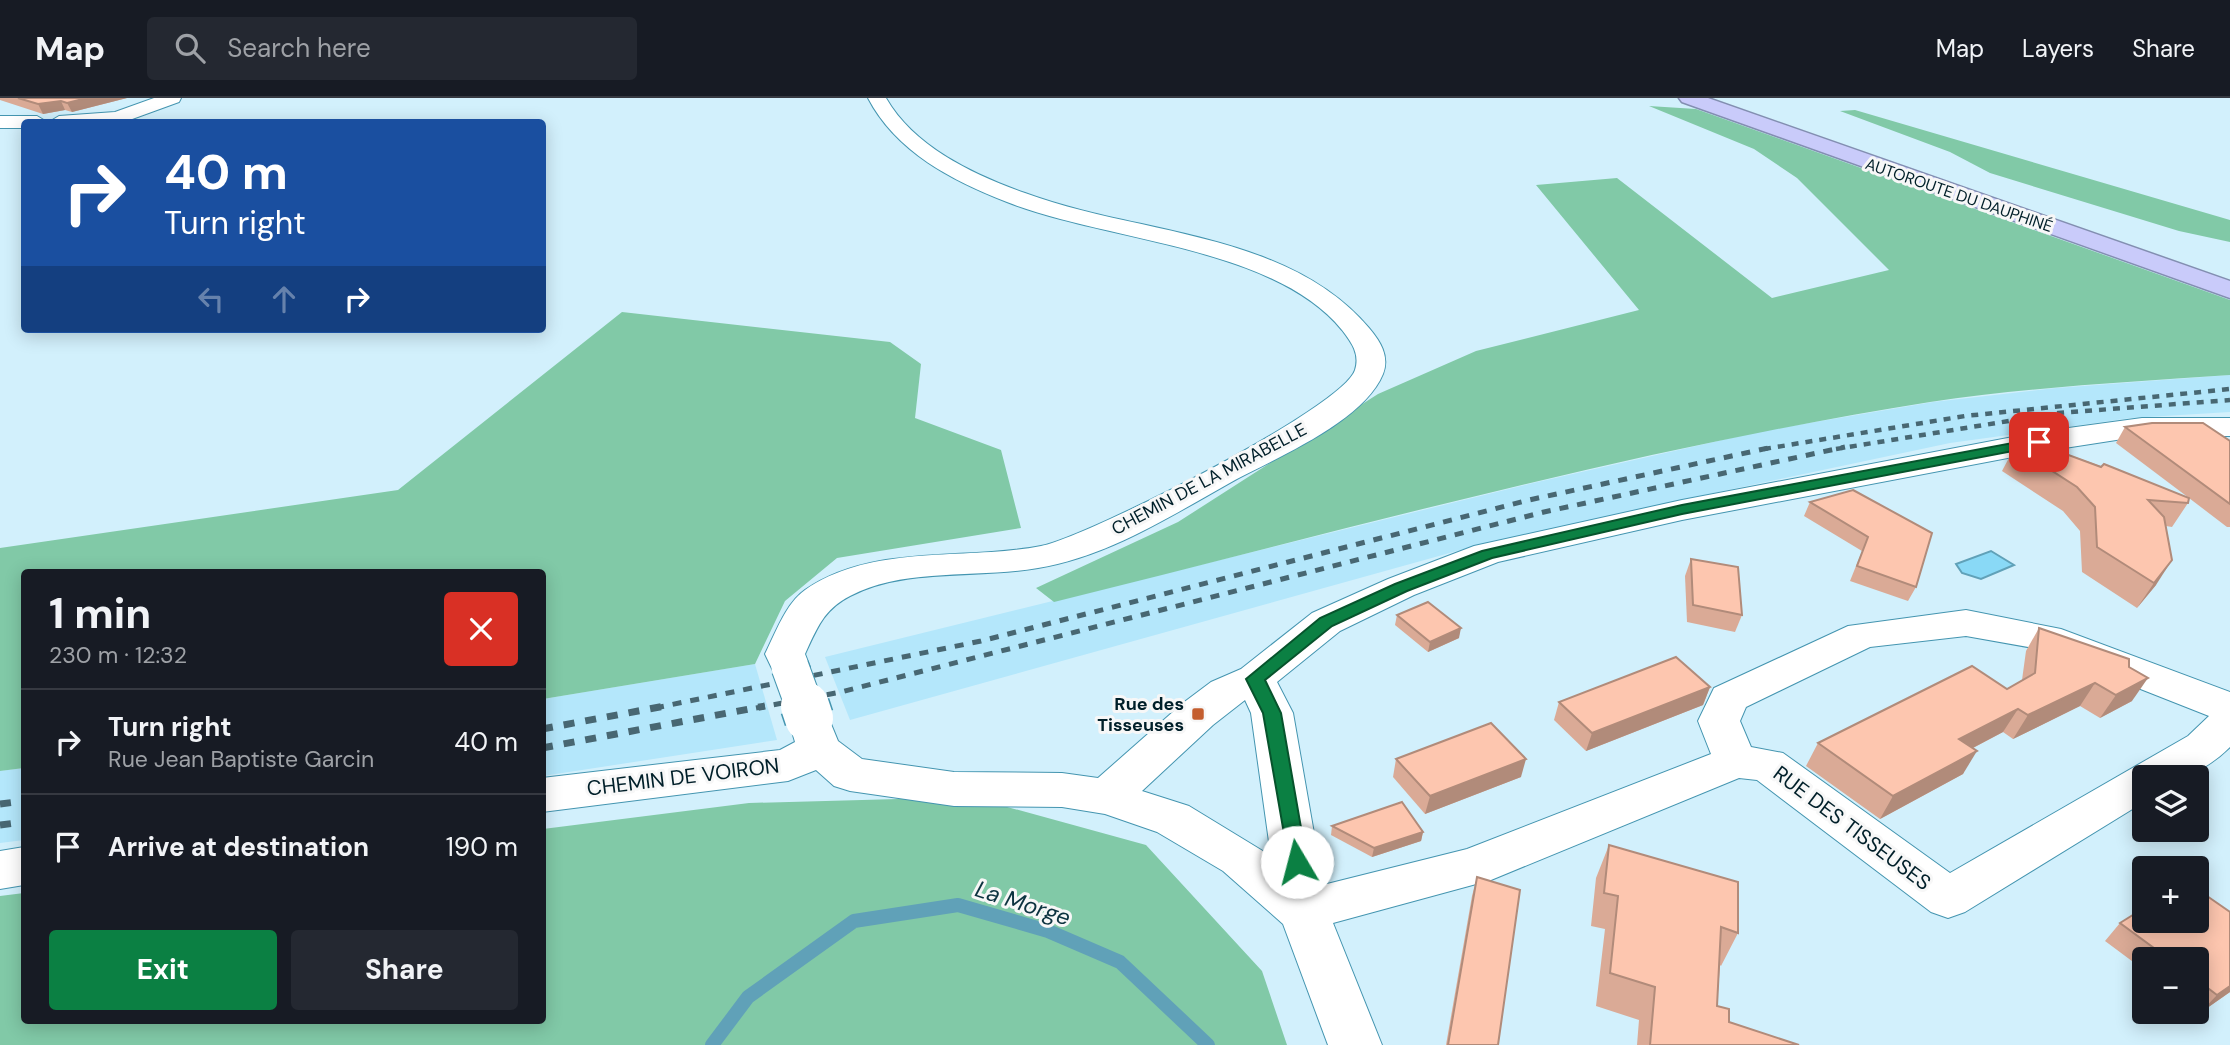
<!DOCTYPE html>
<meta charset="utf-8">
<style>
:root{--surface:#171b24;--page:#242831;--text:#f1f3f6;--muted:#9ea1a6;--line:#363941;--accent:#0b8043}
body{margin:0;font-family:"DM Sans",sans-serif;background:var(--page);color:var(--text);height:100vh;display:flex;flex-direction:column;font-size:26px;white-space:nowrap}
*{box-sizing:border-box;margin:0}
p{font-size:23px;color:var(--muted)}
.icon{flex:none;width:38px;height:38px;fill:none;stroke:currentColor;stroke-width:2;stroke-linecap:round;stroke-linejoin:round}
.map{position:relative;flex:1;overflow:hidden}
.drawer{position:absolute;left:21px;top:471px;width:525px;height:455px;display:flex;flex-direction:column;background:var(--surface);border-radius:7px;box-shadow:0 4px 18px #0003}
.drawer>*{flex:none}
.top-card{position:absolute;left:21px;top:21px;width:525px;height:214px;border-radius:7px;box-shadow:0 4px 18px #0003;background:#1a4fa0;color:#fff;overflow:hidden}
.fabs{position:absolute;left:2132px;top:667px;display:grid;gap:14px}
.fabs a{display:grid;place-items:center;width:77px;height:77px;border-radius:7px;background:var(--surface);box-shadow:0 4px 18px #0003;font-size:35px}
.pin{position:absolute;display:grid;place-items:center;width:60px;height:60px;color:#fff;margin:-30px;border-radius:14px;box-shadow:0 4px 10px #0006}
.me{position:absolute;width:77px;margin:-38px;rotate:352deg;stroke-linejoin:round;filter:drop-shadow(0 0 5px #0008)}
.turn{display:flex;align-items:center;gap:24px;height:147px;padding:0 28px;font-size:32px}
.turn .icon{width:91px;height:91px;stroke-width:2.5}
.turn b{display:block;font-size:49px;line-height:60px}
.lanes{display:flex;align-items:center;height:66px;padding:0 28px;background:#0003;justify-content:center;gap:35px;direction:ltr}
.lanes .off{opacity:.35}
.round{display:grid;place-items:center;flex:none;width:74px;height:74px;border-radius:7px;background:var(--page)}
.summary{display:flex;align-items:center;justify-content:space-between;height:119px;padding:0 28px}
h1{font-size:42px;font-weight:700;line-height:52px}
.action{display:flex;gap:14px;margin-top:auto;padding:14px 28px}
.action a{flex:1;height:80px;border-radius:7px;background:var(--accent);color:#fff;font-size:28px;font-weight:700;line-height:80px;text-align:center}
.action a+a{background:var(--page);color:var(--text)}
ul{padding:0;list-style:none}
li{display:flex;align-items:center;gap:21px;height:105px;padding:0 28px;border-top:2px solid var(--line)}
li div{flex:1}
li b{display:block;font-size:26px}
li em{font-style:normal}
header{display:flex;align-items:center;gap:42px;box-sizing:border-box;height:98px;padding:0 35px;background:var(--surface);border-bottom:2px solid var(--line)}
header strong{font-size:33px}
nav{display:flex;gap:38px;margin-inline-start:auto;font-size:24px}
.search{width:490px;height:63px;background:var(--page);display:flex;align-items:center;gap:18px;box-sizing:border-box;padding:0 24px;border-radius:7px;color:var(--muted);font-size:26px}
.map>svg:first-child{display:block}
</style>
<header>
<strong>Map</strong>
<div class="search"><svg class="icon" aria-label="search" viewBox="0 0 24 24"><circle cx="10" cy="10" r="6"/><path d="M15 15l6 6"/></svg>Search here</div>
<nav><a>Map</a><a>Layers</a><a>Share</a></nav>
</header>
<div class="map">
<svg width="2230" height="947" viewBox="0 0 2230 947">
<rect width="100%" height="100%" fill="#d2f0fc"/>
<g fill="#b4e7fb">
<polygon points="2230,277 2230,314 2131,320 1950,345 1676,403 1482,446 850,622 825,559 1533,385 1762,333 1933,304 2056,290"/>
<polygon points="755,566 777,642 543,678 543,601"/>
<polygon points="24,670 24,742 0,745 0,673"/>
</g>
<g fill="#81c9a7">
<path d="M 1649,8 L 1696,11 L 2230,202 L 2230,277 C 2130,284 2029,289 1930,304 C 1634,351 1344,432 1054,504 L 1036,490 L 1178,424 L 1378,296 L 1476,253 L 1639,212 L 1536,87 L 1617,80 L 1772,200 L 1889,172 L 1797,80 L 1754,51 Z"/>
<polygon points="1855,12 2230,122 2230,144 2179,133 1990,75 1950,54 1840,13"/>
<polygon points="622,214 890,244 921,266 915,320 1001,352 1021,430 837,460 785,503 755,566 543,601 542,474 24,474 24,670 0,673 0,450 398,392"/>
<polygon points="971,699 1146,747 1262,873 1287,947 0,947 0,798 24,795 24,922 542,922 543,731 749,705"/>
</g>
<polygon fill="#89d9f6" stroke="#60a1b8" stroke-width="2" points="1991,453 2014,467 1981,481 1962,475 1956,466"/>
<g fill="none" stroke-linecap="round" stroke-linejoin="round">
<polyline stroke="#60a1b8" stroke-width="14" points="712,947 748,899 854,823 958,807 1048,833 1120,864 1208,947"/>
<g stroke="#4495b0" stroke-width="2">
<g id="minor">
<polygon points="154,0 181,0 179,4 124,24 49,24 59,18 115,14"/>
<path d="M 868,0 L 886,0 C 914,49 974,77 1025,95 C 1138,137 1287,133 1369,230 C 1380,243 1390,258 1383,276 C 1364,323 1278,359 1235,382 C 1172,417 1110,458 1038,470 C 978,481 905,469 850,498 C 824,511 817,530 805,556 L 810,569 L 804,579 L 790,583 L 776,579 L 765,556 C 775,536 786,505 805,492 C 873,445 965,463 1041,448 C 1087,439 1343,310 1355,272 C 1360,256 1352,245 1342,232 C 1274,148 1105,143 1007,104 C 953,83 896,54 868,0 Z"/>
<polygon points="0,18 37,18 47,24 24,24 24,30 0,30"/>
<path d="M 2142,320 L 2230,320 L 2230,338 L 2142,338 L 2039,354 L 1682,422 L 1498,464 L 1414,497 L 1340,533 L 1277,584 L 1293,615 L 1323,787 L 1467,751 L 1711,656 L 1698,623 L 1714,590 L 1848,528 L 1966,512 L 2061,531 L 2230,594 L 2230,649 C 2200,678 2184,679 2144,679 L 2144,704 L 1965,814 L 1948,820 L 1931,814 L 1757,682 L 1739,680 L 1491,782 L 1333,825 L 1382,947 L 1328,947 L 1283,826 L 1223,773 L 1157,734 L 1105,716 L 1062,709 L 954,708 L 850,693 L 834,688 L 816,672 L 788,683 L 542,714 L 542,680 L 780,652 L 795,644 L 788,620 L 794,609 L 809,605 L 824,609 L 838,643 L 862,661 L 954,674 L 1062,675 L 1098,680 L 1183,605 L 1211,584 L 1241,571 L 1312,515 L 1388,481 L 1474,448 L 1682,402 L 2039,334 ZM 1966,538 L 2039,551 L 2209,618 L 2188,638 L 1950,775 L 1783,655 L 1751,649 L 1740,623 L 1746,609 L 1870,549 ZM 1245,602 L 1251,615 L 1271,758 L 1189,708 L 1142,693 L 1213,627 Z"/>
<polygon points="24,749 24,787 0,791 0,753"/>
</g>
</g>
<g stroke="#838fb1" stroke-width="3">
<polygon id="motorway" points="1679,0 1708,0 2230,183 2230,200 1682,4"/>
</g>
<use href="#minor" fill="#fff" fill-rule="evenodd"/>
<use href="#motorway" fill="#c9cbfa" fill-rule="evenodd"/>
<g stroke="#486772" stroke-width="4.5" stroke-dasharray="7 7" stroke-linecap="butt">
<polyline points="1764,351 1965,318 2230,291"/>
<polyline points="1836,351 2058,315 2230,302"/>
</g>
<g stroke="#486772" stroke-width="5" stroke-dasharray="9 9" stroke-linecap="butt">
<polyline points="655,610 981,543 1529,402 1773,349"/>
<polyline points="756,610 841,594 1544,414 1845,349"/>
</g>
<g stroke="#486772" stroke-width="7" stroke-dasharray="11 11" stroke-linecap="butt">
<polyline points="542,631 665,608"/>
<polyline points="542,650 765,608"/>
<polyline points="0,706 24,703"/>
<polyline points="0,727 24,724"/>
</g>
<g stroke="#4495b0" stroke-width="39" stroke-linecap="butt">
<polyline id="minor-bridge-far1" points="790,569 805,610"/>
</g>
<g stroke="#4495b0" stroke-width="51" stroke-linecap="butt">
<polyline id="minor-bridge" points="805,608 809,620"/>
</g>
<use href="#minor-bridge-far1" stroke="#fff" stroke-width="37"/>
<use href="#minor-bridge" stroke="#fff" stroke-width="48"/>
</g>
<g fill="#daaa96">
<polygon points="0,0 127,0 72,14 65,12 43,16 0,2"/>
<polygon points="2125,329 2230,343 2230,429 2227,429 2189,400 2188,405 2172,429 2166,428 2156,487 2137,510 2082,474 2080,433 2063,413 2002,373 2020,339 2189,400 2116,345"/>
<polygon points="1810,404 1932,435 1916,489 1908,503 1850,483 1862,453 1804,418"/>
<polygon points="1691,461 1742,517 1735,534 1687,524 1685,478"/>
<polygon points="1397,517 1459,540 1428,554 1395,527"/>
<polygon points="2039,530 2129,569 2132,603 2100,620 2080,608 2013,641 2003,634 1973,650 1963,676 1880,721 1806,668 1818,645 2007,591 2022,582 2026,553"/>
<polygon points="1710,589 1703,607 1586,653 1554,622 1559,604"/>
<polygon points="1396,661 1521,679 1425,716 1393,679"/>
<polygon points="1332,728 1423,734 1421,743 1372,759 1331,737"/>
<polygon points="1609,747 1738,835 1721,868 1720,867 1717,908 1729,924 1799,947 1637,947 1639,922 1596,908 1605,831 1591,828 1596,780"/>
<polygon points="1477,779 1498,947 1446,947 1472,798"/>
<polygon points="2230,814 2230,894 2200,915 2196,912 2196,861 2144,861 2144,872 2105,843 2120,825"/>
</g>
<g fill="#b18b7a">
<polygon points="87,0 127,0 72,14 67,5"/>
<polygon points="61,3 65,12 43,16 38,6"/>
<polygon points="2172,462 2156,487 2137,510 2154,485"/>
<polygon points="1461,530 1459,540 1428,554 1430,544"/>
<polygon points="2148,580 2132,603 2100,620 2116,597"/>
<polygon points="2095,585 2080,608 2013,641 2028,617"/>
<polygon points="1710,589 1703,607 1586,653 1592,635"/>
<polygon points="2018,611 2003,634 1946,664 1959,641"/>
<polygon points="1977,653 1963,676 1880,721 1893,698"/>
<polygon points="1526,661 1521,679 1425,716 1430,698"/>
<polygon points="1423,734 1421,743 1372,759 1374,750"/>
<polygon points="2230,888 2230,894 2200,915 2217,897"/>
</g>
<g fill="#fdc6af" stroke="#b18b7a" stroke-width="2">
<polygon points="18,0 87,0 67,5 61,3 38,6"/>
<polygon points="2152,325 2203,325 2230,343 2230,406 2125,329"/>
<polygon points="2020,339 2101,369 2104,366 2189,400 2188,405 2148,402 2164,419 2172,462 2154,485 2097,449 2095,409 2077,389 2015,349"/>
<polygon points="1853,392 1932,435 1916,489 1857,468 1868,439 1810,404"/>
<polygon points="1691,461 1738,469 1742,517 1693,507"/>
<polygon points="1428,504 1461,530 1430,544 1397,517"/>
<polygon points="2039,530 2129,561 2129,569 2148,580 2116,597 2095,585 2028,617 2018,611 1959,641 1977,653 1893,698 1818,645 1972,568 2007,591 2035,575"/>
<polygon points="1676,559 1710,589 1592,635 1559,604"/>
<polygon points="1491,625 1526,661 1430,698 1396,661"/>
<polygon points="1402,704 1423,734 1374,750 1332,728"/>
<polygon points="1609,747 1738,784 1738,835 1721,829 1717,908 1729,911 1729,924 1799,947 1650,947 1655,889 1610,875 1618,798 1604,795"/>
<polygon points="1477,779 1520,792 1498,947 1448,947"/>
<polygon points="2207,798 2230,814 2230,888 2217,897 2196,881 2196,861 2169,861 2120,825 2144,810 2144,822 2196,822 2196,805"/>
</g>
<polygon fill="#0b8043" stroke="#07532c" stroke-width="2" points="2039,340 2044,341 2044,347 1682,416 1492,460 1407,493 1332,528 1265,582 1281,615 1307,764 1304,770 1290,770 1263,615 1246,581 1320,520 1395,486 1482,453 1682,407"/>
<rect fill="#c45e2f" stroke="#f7f7f7" stroke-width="2.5" x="1191" y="609" width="14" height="14" rx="3.5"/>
<g text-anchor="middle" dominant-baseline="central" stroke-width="6" stroke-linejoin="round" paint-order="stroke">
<g font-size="16" fill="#001f29" stroke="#f7f7f7">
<text transform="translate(1959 97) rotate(19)">AUTOROUTE DU DAUPHINÉ</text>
</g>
<g font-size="18" fill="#001f29" stroke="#f7f7f7">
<text transform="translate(1209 381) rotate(-28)">CHEMIN DE LA MIRABELLE</text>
</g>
<g font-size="18" font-weight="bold" fill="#001f29" stroke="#f7f7f7" text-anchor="end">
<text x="1184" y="606">Rue des<tspan x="1184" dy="21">Tisseuses</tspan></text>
</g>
<g font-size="21" fill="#001f29" stroke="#f7f7f7">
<text transform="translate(683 679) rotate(-7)">CHEMIN DE VOIRON</text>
<text transform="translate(1852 730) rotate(37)">RUE DES TISSEUSES</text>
</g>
<g font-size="23" font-style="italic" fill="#0d3340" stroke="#f7f7f7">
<text transform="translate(1023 805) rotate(18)">La Morge</text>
</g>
</g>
</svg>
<div class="fabs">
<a><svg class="icon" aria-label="layers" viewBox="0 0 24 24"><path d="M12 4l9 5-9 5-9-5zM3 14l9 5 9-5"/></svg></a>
<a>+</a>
<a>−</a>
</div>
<div class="pin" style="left:2039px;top:344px;background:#d93025"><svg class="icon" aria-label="arrive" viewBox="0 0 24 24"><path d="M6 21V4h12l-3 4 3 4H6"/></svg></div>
<svg class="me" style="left:1297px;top:764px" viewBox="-20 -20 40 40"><circle r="19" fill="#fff"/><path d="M0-13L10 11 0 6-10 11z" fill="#0b8043"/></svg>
<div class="top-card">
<div class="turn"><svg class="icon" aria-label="right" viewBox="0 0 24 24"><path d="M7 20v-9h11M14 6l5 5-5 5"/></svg><div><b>40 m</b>Turn right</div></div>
<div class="lanes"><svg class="icon off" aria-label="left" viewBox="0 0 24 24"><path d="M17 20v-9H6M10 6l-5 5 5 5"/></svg><svg class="icon off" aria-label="ahead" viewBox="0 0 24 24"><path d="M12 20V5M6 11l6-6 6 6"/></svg><svg class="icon" aria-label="right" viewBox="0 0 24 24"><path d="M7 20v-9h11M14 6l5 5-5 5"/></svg></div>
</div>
<section class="drawer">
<div class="summary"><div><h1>1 min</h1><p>230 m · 12:32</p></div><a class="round" style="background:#d93025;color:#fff"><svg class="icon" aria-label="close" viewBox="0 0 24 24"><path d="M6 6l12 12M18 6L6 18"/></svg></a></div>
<ul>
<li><svg class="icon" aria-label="right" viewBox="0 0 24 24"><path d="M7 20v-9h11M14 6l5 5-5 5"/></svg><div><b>Turn right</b><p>Rue Jean Baptiste Garcin</p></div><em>40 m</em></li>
<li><svg class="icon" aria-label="arrive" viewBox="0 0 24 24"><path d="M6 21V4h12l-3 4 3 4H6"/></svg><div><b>Arrive at destination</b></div><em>190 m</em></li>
</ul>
<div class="action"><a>Exit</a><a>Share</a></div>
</section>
</div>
